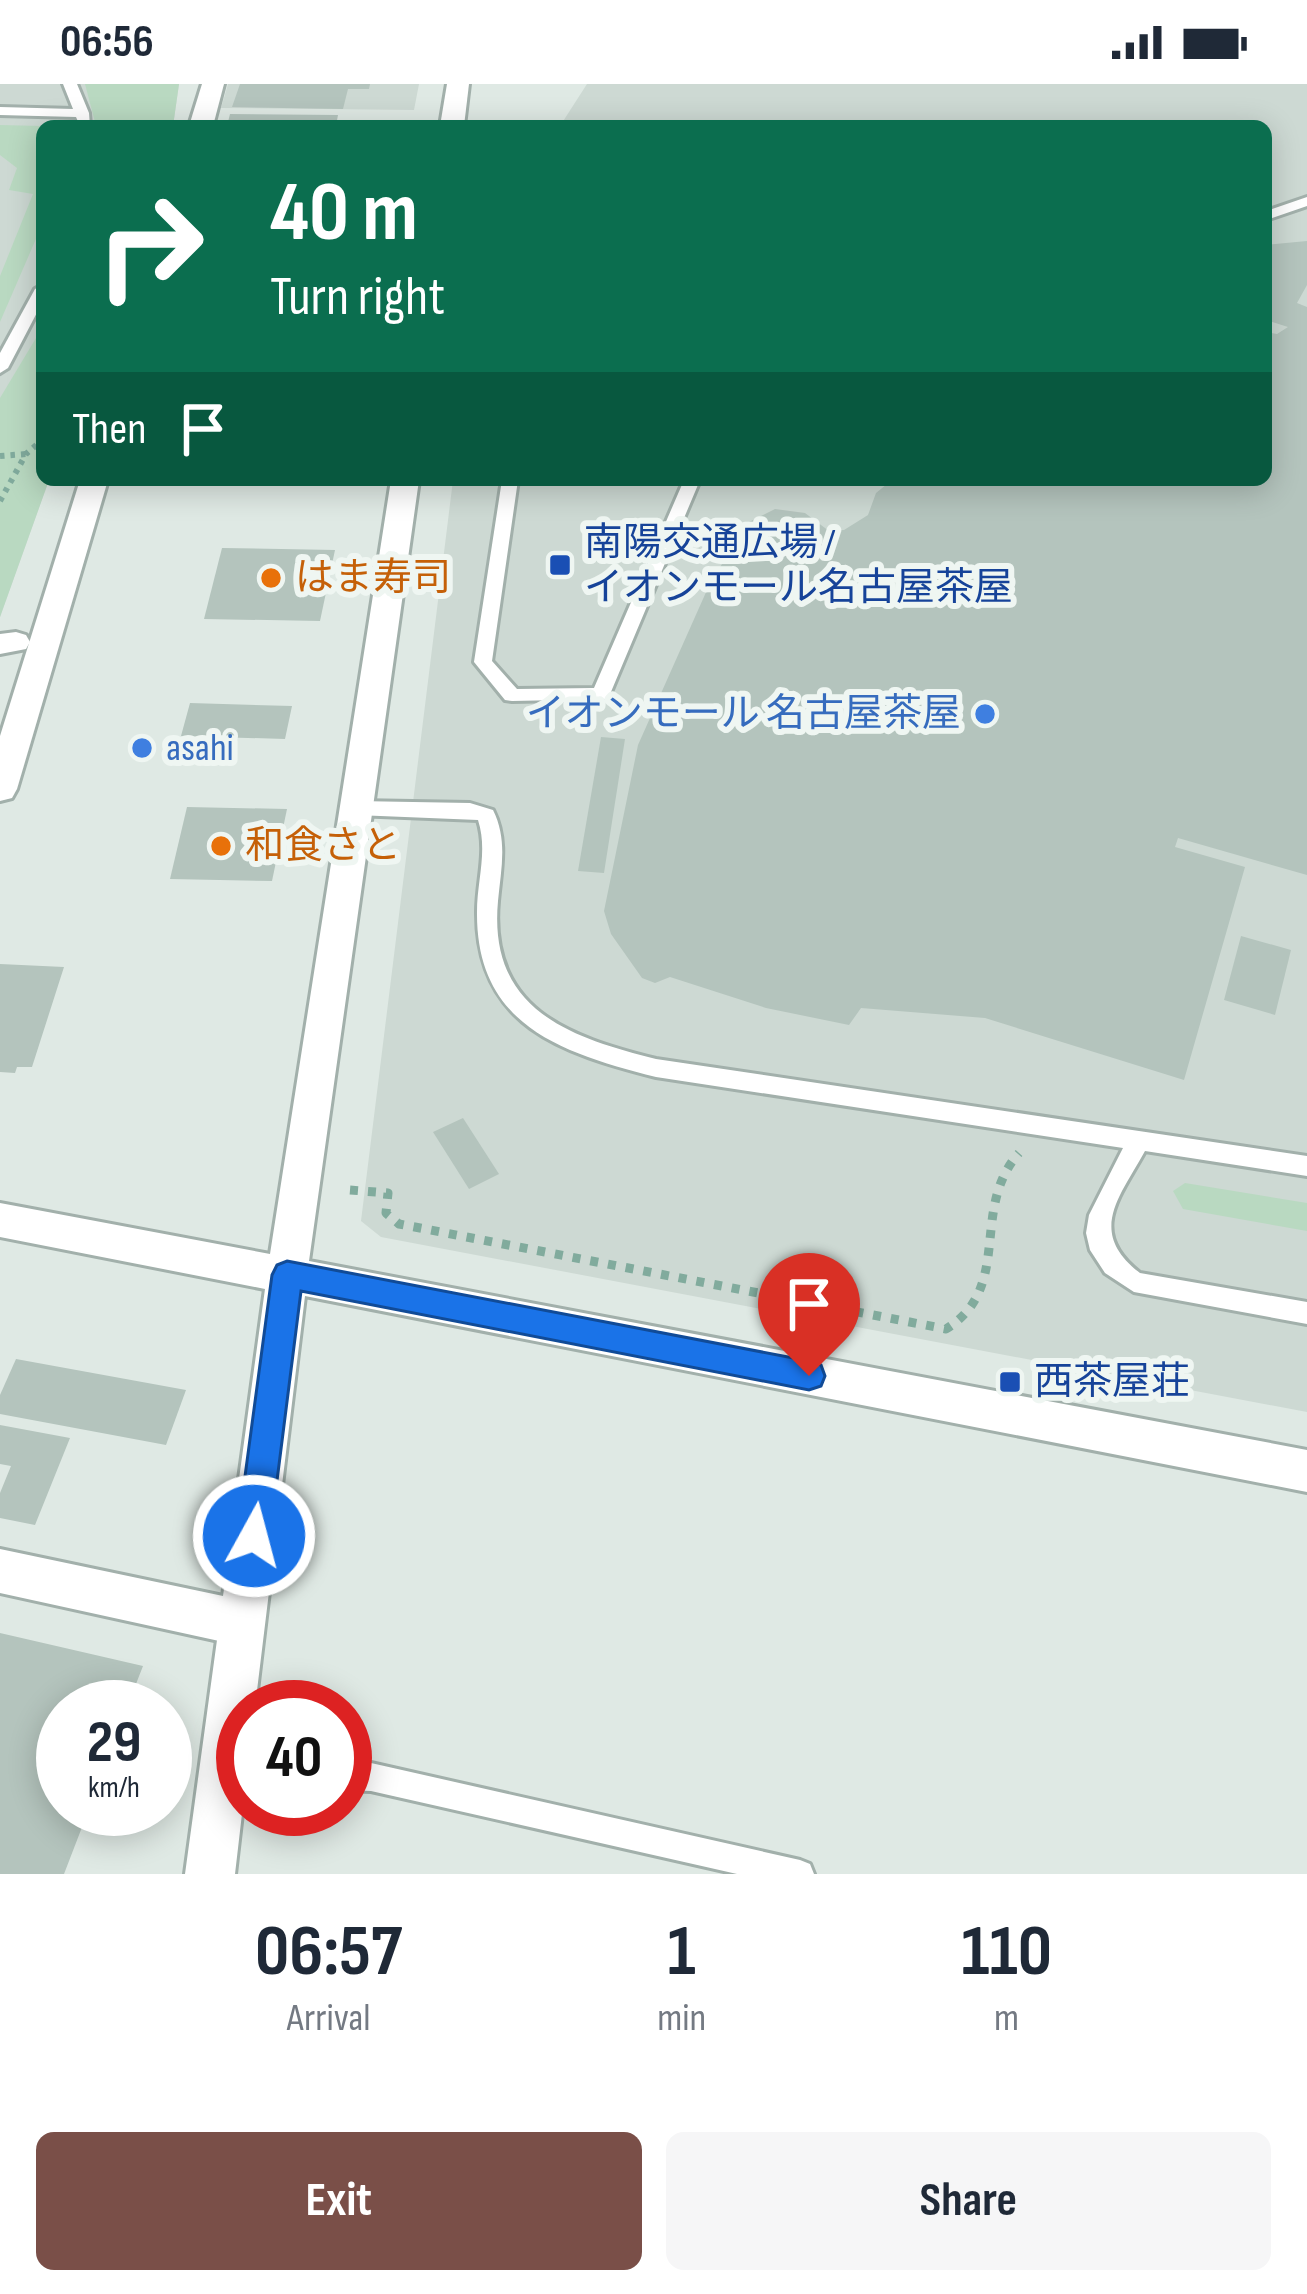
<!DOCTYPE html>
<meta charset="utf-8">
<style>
:root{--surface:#fff;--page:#f6f6f7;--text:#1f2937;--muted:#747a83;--accent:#7a4f48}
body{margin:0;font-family:"Sofia Sans Condensed","Noto Sans JP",sans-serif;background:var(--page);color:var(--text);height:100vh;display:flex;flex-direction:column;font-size:45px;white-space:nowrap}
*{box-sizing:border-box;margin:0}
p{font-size:39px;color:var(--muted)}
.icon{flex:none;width:66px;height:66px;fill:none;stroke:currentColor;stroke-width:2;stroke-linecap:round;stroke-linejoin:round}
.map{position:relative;height:1790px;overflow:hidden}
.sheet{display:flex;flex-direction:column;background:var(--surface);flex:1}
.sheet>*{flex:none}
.banner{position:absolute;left:36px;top:36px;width:1236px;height:366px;border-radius:18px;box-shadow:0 6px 30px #0003;background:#0b6e4f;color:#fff;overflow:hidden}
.speed{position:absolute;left:36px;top:1596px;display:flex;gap:24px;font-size:60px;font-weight:700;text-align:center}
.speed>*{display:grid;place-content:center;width:156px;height:156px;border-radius:50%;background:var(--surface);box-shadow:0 6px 30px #0003;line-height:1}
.speed small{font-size:30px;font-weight:400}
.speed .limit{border:18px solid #d22;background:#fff;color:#111}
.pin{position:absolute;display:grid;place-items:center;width:102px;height:102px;color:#fff;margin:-123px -51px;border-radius:50% 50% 50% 0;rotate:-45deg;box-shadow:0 0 12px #0007}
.pin .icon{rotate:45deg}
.me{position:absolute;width:132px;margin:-66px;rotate:7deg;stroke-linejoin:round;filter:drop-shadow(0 0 9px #0008)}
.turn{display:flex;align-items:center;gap:42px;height:252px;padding:0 36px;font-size:54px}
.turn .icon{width:156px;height:156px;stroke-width:2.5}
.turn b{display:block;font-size:84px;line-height:102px}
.then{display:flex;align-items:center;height:114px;padding:0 36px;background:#0003;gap:24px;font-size:45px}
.eta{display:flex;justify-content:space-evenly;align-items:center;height:204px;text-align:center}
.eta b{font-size:72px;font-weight:700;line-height:84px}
.action{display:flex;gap:24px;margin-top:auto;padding:24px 36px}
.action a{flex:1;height:138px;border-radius:18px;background:var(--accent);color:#fff;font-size:48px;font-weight:700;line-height:138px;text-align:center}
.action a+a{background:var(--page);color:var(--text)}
.status{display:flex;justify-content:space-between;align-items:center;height:84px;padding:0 60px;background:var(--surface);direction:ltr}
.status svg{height:33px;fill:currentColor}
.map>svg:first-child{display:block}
</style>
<div class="status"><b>06:56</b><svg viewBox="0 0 49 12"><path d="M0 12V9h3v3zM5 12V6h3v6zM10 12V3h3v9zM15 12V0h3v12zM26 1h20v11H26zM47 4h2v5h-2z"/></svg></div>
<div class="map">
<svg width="1307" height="1790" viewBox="0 0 1307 1790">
<rect width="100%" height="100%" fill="#dfe9e4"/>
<g fill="#cdd9d3">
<polygon points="0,0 179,0 173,42 42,42 42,396 49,396 0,533"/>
<polygon points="228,0 419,0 414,26 221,24"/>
<polygon points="587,0 1307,0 1307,1328 381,1153 361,1137 453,396 1266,396 1266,42 560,42"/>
</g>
<g fill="#b9d9c1">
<polygon points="85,0 179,0 173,42 96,42"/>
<polygon points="0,41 42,42 42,141 0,238 0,192 33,110 9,106 17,84 0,71"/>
<polygon points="42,244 42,396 49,396 0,533 0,314"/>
<polygon points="1185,1099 1307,1119 1307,1147 1183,1125 1173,1107"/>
</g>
<g fill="#b4c4bd">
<polygon points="240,0 370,0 369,5 348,5 343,25 232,23"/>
<polygon points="230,30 338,31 336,42 227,42"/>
<polygon points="1307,157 1307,201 1297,219 1307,223 1307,791 1178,754 1175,763 1245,783 1184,996 985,934 861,924 849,941 766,924 670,893 655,899 642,894 611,850 604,827 638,661 707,506 745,440 775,425 805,429 829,447 844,446 868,431 876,409 892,396 1266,396 1266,248 1277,250 1288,243 1266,236 1266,161"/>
<polygon points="233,396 329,396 328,402 233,400"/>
<polygon points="222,464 335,466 320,537 204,535"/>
<polygon points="190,619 292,622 285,655 181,652"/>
<polygon points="601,653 625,655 604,789 578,787"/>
<polygon points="187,723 287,725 272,797 170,795"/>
<polygon points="1241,852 1291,866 1275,931 1224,916"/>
<polygon points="0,880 64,883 32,983 17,983 15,989 0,988"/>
<polygon points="463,1034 499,1090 469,1105 433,1048"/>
<polygon points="16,1275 186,1306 166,1361 0,1330 0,1311"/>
<polygon points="0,1341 70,1354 35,1441 0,1434 0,1409 11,1382 0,1380"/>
<polygon points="0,1549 143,1582 127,1623 63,1623 63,1725 89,1725 64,1790 0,1790"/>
</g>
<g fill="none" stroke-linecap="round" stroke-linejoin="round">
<g stroke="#a2b0ab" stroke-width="6">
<g id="service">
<polygon points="63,0 77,0 89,29 90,42 80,42 76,33 0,31 0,23 73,25"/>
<polygon points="1307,113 1307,122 1266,136 1266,127"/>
<polygon points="42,201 42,219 8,284 0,289 0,269 35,205"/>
<polygon points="502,396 518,396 492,577 517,605 594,604 684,396 700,396 608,615 512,617 505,616 474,578"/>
<path d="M 356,717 L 470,719 L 493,726 C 508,756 501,785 498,817 C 488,925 568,953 656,975 L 1307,1072 L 1307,1092 L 1145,1067 C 1119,1114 1087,1148 1140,1189 L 1307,1218 L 1307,1240 L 1134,1208 L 1105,1189 L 1090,1166 L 1086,1149 L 1089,1131 L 1123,1064 L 656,993 C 562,969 476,942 477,828 C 477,796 488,767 478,736 L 356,731 L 346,724 Z"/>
<polygon points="345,1678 371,1679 800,1776 810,1780 814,1790 737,1790 371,1707 345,1706"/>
</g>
</g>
<g stroke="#a2b0ab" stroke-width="6">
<polygon id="pedestrian" points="16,548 26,551 30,558 26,565 0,570 0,550"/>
</g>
<g stroke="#a2b0ab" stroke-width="6">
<g id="minor">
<polygon points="202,0 224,0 213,42 189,42"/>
<polygon points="80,396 108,396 17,705 12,714 0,717 0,652"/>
<polygon points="0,1465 242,1516 258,1523 265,1539 258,1555 242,1562 0,1509"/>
</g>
</g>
<g stroke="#a2b0ab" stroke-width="6">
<g id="tertiary">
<polygon points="447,0 469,0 464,42 440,42"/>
<polygon points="391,396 419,396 309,1177 1307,1366 1307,1408 305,1212 255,1623 243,1623 243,1721 235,1790 185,1790 265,1205 0,1153 0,1119 270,1170"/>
</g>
</g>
<g stroke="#81ab9d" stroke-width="6" stroke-dasharray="4.5 6" stroke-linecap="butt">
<polyline points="0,372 26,370"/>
<polyline points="0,417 26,370 42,356"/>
</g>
<path stroke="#81ab9d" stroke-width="9" stroke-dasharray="8 10" stroke-linecap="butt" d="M 350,1106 L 388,1109 L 386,1129 L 399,1140 L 946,1245 C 1014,1203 969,1125 1019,1069"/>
<use href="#service" fill="#fff" fill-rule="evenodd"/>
<use href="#pedestrian" fill="#fff" fill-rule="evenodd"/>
<use href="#minor" fill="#fff" fill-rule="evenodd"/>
<use href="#tertiary" fill="#fff" fill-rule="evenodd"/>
</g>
<polygon fill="#1a73e8" stroke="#114b97" stroke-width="3" points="287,1177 809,1277 821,1281 825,1292 821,1302 809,1306 301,1207 270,1452 265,1464 254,1468 242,1464 237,1452 272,1191 277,1181"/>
<g fill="#1a4fb4" stroke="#eff6f2" stroke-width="4.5">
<rect x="548" y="469" width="24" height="24" rx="6"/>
<rect x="998" y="1286" width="24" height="24" rx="6"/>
</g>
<g fill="#e8710a" stroke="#eff6f2" stroke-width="4.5">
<circle cx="271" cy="494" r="12"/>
<circle cx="221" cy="762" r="12"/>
</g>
<g fill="#3f7fe0" stroke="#eff6f2" stroke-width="4.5">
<circle cx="985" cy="630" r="12"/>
<circle cx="142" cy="664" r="12"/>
</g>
<g text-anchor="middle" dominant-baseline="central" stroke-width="12" stroke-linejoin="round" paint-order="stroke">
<g font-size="39" fill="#164399" stroke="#eff6f2" text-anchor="start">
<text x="584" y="459">南陽交通広場 /<tspan x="584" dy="45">イオンモール名古屋茶屋</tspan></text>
<text x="1034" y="1298">西茶屋荘</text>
</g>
<g font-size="39" fill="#c56008" stroke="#eff6f2" text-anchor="start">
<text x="295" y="494">はま寿司</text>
<text x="245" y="762">和食さと</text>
</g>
<g font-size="39" fill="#366cbe" stroke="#eff6f2" text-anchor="end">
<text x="961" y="630">イオンモール 名古屋茶屋</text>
<text x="166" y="664" text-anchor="start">asahi</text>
</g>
</g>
</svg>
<div class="speed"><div>29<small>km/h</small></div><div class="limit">40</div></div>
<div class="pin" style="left:809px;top:1292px;background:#d93025"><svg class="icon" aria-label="arrive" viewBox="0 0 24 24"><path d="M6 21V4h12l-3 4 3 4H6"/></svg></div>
<svg class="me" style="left:254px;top:1452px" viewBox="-20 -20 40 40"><circle r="17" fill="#1a73e8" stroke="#fff" stroke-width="3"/><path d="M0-11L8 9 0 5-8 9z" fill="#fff"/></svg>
<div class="banner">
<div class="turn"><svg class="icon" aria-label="right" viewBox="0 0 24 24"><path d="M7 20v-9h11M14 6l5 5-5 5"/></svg><div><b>40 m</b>Turn right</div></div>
<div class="then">Then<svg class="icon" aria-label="arrive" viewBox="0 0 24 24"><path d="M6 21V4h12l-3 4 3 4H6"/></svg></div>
</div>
</div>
<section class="sheet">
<div class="eta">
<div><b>06:57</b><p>Arrival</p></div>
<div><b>1</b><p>min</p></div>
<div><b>110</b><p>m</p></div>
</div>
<div class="action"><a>Exit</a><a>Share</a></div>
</section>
